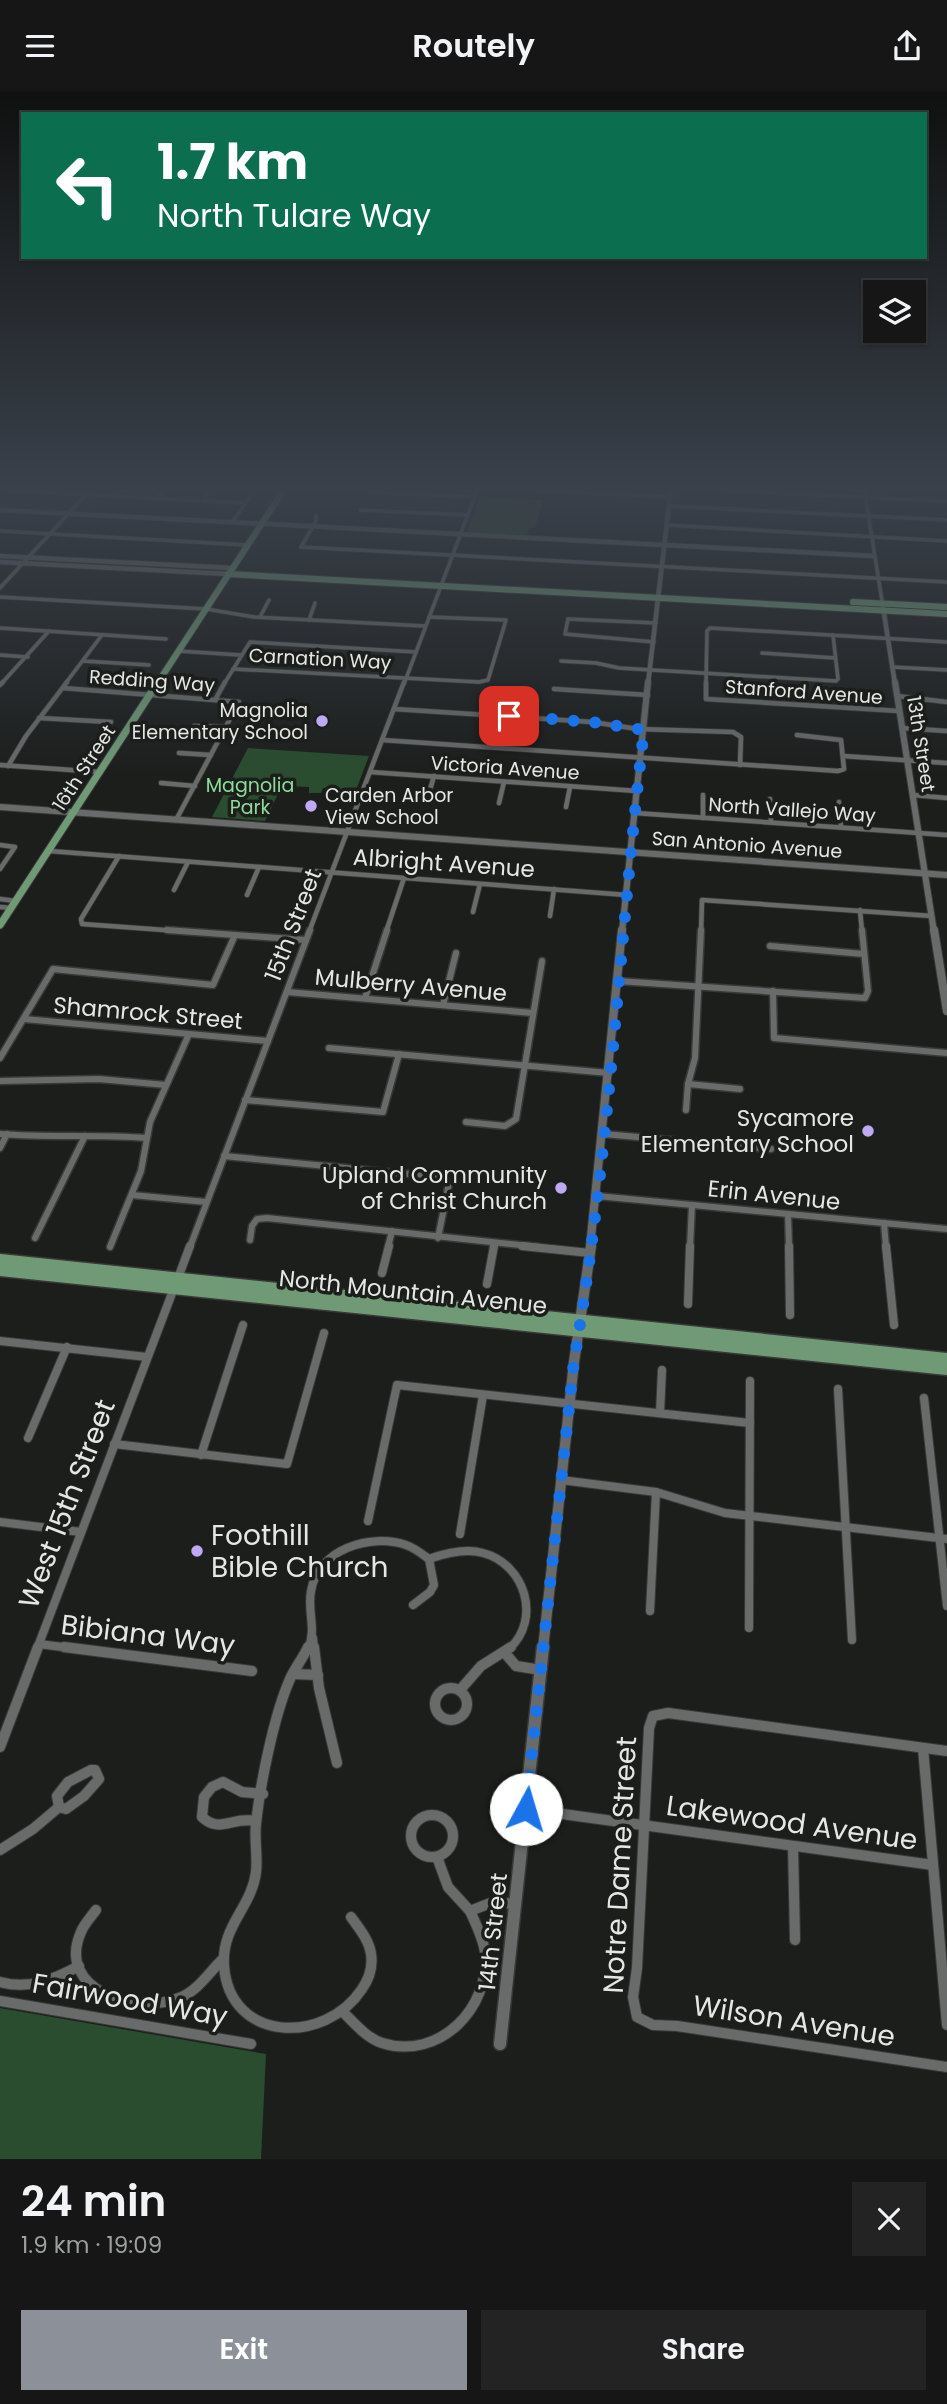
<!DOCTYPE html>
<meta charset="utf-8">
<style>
:root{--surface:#151615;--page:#222322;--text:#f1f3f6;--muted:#9d9fa0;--line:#343534;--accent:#8c9099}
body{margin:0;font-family:Poppins,sans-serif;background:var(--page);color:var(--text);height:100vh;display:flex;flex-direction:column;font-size:26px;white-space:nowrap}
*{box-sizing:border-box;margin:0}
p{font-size:23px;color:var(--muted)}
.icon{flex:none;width:38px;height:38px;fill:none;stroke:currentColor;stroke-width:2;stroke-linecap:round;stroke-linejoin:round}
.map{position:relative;height:2068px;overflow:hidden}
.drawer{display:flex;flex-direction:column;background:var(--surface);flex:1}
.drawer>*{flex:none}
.hud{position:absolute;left:21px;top:21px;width:906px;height:147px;border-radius:0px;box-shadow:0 2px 5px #0004,0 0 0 2px var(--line);background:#0b6e4f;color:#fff;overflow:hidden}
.tools{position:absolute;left:863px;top:189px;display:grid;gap:14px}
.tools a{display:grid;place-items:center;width:63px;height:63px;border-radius:0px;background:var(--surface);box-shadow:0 2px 5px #0004,0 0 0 2px var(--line);font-size:35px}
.pin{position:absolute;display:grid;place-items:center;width:60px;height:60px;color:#fff;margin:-30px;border-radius:14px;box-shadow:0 4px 10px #0006}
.me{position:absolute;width:77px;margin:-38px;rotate:6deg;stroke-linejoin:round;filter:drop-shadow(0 0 5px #0008)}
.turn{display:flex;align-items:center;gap:24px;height:147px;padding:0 21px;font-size:32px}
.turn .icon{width:91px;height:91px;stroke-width:2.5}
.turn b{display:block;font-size:49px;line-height:60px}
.round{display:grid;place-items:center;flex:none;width:74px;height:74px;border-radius:0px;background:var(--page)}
.head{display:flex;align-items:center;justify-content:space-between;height:119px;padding:0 21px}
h1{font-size:42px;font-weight:600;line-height:52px}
.cta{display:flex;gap:14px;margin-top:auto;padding:14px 21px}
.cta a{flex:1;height:80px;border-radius:0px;background:var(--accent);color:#fff;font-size:28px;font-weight:600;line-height:80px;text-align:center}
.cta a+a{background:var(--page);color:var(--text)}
header{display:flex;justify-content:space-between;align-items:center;height:91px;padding:0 21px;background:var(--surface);font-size:32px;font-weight:600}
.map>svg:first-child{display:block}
</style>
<header><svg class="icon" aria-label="menu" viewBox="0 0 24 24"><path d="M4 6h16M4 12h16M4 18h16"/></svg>Routely<svg class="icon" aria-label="share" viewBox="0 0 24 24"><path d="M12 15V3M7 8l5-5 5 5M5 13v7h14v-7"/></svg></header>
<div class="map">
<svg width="947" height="2068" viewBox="0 0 947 2068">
<rect width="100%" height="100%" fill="#1c1e1c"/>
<g fill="#2a4c2f">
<polygon points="480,406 543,409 535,437 529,437 527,445 466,442"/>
<polygon points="248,657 369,665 356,699 323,697 321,702 309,702 309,696 282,695 265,730 212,726"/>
<polygon points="0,1917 266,1963 261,2068 0,2068"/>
</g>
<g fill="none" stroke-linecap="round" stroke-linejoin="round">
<g stroke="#383938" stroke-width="5">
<g id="street-far4">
<polyline points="487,397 670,406"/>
<polyline points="675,397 947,410"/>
<polyline points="864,397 883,516"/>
<polyline points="0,399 245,412"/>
<polyline points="369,401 474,406"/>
<polyline points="112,406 120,397"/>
<polyline points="157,408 164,399"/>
<polyline points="202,410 209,401"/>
<polyline points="669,415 947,429"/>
<polyline points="360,419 468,424"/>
<polyline points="316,425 316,430 301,456 947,491"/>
<polyline points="232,431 252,403"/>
<polyline points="667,434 947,450"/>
<polyline points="0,440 247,454"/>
<polyline points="0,497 92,397"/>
<polyline points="0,506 206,518 254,526 425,535"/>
<polyline points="260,526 269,509"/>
<polyline points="309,529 315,512"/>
<polyline points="0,537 166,548"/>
<polyline points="654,551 565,543 568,528 656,532"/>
<polyline points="178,560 241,564"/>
<polyline points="762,562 835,567"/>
<polyline points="0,564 28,566"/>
<polyline points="83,570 149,574"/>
<polyline points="561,570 596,572 619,577 836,590 838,588 833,544"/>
<polyline points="892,576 947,579"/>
<polyline points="233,578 479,591 488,589 506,529 429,526"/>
<polyline points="1,593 49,540"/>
<polyline points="65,593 102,544"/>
<polyline points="224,593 250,551 416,561"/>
<polyline points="404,593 478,397"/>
<polyline points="706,593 707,540 710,537 947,551"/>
</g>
</g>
<g stroke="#383938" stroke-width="6">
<g id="street-far3">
<polyline points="706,591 706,608 899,620"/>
<polyline points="0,594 3,591"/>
<polyline points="63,597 239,611 176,729"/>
<polyline points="554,598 648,604"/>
<polyline points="897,605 947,611"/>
<polyline points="215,609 225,591"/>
<polyline points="394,618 592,631 638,638 733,641 741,646 740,674"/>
<polyline points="39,627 111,631"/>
<polyline points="194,635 227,636"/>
<polyline points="902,637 947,640"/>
<polyline points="382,649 838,680 844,678 841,649 797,644"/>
<polyline points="179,662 211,664"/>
<polyline points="843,665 947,672"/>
<polyline points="0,674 100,681"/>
<polyline points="8,675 26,645 67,591"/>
<polyline points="370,681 637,700"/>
<polyline points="161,692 195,695"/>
<polyline points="703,704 703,727"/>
<polyline points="913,704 947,707"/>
<polyline points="770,708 771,731"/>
<polyline points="427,709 434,685"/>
<polyline points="839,711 841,736"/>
<polyline points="499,712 504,691"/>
<polyline points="566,716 570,696"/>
<polyline points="635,722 947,744"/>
<polyline points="0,754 15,756 0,778"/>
<polyline points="49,760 627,804"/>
<polyline points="119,765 81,828 82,833 192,841"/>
<polyline points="174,799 188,771"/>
<polyline points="247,804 259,776"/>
<polyline points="0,808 16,810"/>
<polyline points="0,816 11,817"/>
<polyline points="860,819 862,841"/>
<polyline points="473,821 480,793"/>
<polyline points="550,825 554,798"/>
<polyline points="309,841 404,591"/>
<polyline points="386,841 404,787"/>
<polyline points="701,841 702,809 932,825"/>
</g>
</g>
<g stroke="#383938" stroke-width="9">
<g id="street-far2">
<polyline points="167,839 306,849"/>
<polyline points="770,855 864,863"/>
<polyline points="618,890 865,907 868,900 862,839"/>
<polyline points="773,900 774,947 947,962"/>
<polyline points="287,901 533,922"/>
<polyline points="365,907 387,839"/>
<polyline points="443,914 456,862"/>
<polyline points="24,928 268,950"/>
<polyline points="329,957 609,982"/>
<polyline points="0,967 53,878 213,894 235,844"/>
<polyline points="0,990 99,988 166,994"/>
<polyline points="688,993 740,998"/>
<polyline points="245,1009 383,1021 399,963"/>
<polyline points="686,1019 688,993 695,967 701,839"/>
<polyline points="466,1031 505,1035 516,1028 542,870"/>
<path d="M 0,1043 C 49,1047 97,1043 146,1047"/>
<polyline points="604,1043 771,1058"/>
<polyline points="0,1057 7,1043"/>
<polyline points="224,1065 450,1087 438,1147"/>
<polyline points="132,1104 206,1111"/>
<polyline points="597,1105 947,1138"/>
<polyline points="788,1123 789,1156"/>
<polyline points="884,1132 886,1156"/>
<polyline points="35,1147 85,1045"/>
<polyline points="250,1149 252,1135 257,1128 267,1127 539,1156"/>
<polyline points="110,1156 141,1080 150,1031 189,943"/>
<polyline points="190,1156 310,839"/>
<polyline points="388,1156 392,1140"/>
<polyline points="493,1156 494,1152"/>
<polyline points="690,1156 692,1114"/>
</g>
</g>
<g stroke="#383938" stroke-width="10">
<g id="street-far1">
<polyline points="522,1155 590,1162"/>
<polyline points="789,1155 790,1224"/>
<polyline points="886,1155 894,1234"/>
<polyline points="382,1182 389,1155"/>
<polyline points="178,1187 190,1155"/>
<polyline points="487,1193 494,1155"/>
<polyline points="688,1213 690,1155"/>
<polyline points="0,1250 147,1266"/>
<polyline points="838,1298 852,1549"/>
<polyline points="924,1307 947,1515"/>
<polyline points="660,1322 662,1279"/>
<polyline points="28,1347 67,1256"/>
<polyline points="114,1353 287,1373 324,1242"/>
<polyline points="201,1364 243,1234"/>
<polyline points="561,1389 656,1401 725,1422 947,1448"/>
<polyline points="368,1430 397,1294 750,1332"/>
<polyline points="0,1431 81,1441"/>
<polyline points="460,1443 483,1304"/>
<polyline points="413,1514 430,1501 434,1494 429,1468"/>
<polyline points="650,1520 656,1401"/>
<polyline points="749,1537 750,1290"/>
<polyline points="313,1547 314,1558"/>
<polyline points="39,1553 78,1558"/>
<polyline points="37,1558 174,1197"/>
<path d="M 308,1558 C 317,1537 307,1521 311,1500 C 318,1458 370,1442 406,1454 C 415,1457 422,1463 429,1468 C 446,1462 465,1457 483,1462 C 525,1473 542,1528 509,1558"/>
</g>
</g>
<g stroke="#383938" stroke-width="12">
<g id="street">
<polyline points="64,1556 252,1580"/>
<path d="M 308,1556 C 303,1567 295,1577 290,1588 C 274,1624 260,1694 256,1733 C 254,1749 258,1765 256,1781 C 252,1816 221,1835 224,1875 C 230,1952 325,1954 362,1898 C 369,1888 373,1876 371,1863 C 369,1849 359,1837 351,1826"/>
<polyline points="314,1556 319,1597 337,1672"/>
<polyline points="505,1562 516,1575 541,1579"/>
<polyline points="293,1583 318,1584"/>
<circle cx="451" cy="1613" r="16"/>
<polyline points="460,1599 481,1575 511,1556"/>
<polyline points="0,1656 38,1556"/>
<polyline points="923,1657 947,1934"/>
<polyline points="947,1660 668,1622 653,1625 649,1637 637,1877 633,1906 637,1926 653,1934 677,1935 947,1976"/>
<polygon points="91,1679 95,1679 99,1688 84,1705 66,1718 59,1716 57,1705 68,1691"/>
<polyline points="526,1718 933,1774"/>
<circle cx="432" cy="1745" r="21"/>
<path d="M 256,1730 C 232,1725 220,1743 202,1726 L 204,1706 L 212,1696 L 223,1691 L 242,1701 L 263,1703"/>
<polyline points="793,1755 795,1849"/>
<polyline points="0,1759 33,1738 59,1716"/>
<polyline points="437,1766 448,1796 470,1820"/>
<path d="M 96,1819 C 91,1826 84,1833 81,1841 C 55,1900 137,1924 179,1907 C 198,1900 209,1881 223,1868"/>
<polyline points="470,1820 493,1811 515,1813"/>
<path d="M 0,1891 C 29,1899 53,1889 79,1875"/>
<polyline points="0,1910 251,1953"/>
<path d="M 344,1922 C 355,1933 367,1947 382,1952 C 439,1970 491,1917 485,1861 C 483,1847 476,1833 470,1820"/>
</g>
</g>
<g stroke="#383938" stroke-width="6">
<g id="secondary-far4">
<polyline points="0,419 874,465"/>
<polyline points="0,465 232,477"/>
<polyline points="0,471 228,483"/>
<polyline points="883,516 895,593"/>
<polyline points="648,593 671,397"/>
</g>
</g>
<g stroke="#383938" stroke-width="8">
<g id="secondary-far3">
<polyline points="895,591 934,841"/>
<polyline points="0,716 947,784"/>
<polyline points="622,841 648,591"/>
</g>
</g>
<g stroke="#383938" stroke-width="10">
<g id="secondary-far2">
<polyline points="934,839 947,920"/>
<polyline points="590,1156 622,839"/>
</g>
</g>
<g stroke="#383938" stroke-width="12">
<polyline id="secondary-far1" points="543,1558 574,1271 591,1155"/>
</g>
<g stroke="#383938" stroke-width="15">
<polyline id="secondary" points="500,1953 543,1556"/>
</g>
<g stroke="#383938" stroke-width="8">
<g id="primary-far2">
<polyline points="228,483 947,523"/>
<polyline points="853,511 947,516"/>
<polyline points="157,593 285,397"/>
</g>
</g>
<g stroke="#383938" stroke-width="9">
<polyline id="primary-far1" points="0,834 158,591"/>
</g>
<g stroke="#383938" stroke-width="15">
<g id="primary">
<polyline points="0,1169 947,1268"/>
<polyline points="0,1179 947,1278"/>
</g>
</g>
<use href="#street-far4" stroke="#686b69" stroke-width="3.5"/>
<use href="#street-far3" stroke="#686b69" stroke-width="4.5"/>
<use href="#street-far2" stroke="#686b69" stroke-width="6"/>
<use href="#street-far1" stroke="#686b69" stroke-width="8"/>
<use href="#street" stroke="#686b69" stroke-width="10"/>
<use href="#secondary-far4" stroke="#686b69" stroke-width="4.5"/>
<use href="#secondary-far3" stroke="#686b69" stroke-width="6"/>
<use href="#secondary-far2" stroke="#686b69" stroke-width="8"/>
<use href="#secondary-far1" stroke="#686b69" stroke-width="10"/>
<use href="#secondary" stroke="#686b69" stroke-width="12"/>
<use href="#primary-far2" stroke="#709a76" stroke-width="6"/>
<use href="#primary-far1" stroke="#709a76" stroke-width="7"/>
<use href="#primary" stroke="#709a76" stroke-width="12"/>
</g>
<linearGradient id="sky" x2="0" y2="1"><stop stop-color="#0f100f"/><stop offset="0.58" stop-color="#3a414b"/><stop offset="1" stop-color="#3a414b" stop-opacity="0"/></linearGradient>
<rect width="947" height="687" fill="url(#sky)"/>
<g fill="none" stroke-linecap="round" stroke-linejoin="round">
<path stroke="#1a73e8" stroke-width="12" stroke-dasharray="0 21.6" d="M 509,625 L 592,631 L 644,639 C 619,849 610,1062 574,1270 L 526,1718"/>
</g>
<g fill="#bfa8f4" stroke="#1c1e1c" stroke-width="2.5">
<circle cx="322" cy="630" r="7"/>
<circle cx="311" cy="715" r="7"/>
<circle cx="868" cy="1040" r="7"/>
<circle cx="561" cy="1097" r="7"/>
<circle cx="197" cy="1460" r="7"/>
</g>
<g text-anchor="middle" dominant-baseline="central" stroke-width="7" stroke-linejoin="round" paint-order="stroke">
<g font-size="19" fill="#e5e7e5" stroke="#1c1e1c">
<text transform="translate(320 568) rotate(3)">Carnation Way</text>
<text transform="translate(152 590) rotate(4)">Redding Way</text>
<text transform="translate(804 601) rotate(4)">Stanford Avenue</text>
<text transform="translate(921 653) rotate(81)">13th Street</text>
<text transform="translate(84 677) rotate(-57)">16th Street</text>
<text transform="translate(505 677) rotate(4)">Victoria Avenue</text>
<text transform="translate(792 719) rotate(4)">North Vallejo Way</text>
<text transform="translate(747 754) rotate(4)">San Antonio Avenue</text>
</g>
<g font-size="19" fill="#e5e7e5" stroke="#1c1e1c" text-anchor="end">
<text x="308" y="619">Magnolia<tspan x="308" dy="22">Elementary School</tspan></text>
<text x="325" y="704" text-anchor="start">Carden Arbor<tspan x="325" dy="22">View School</tspan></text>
</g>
<g font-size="19" fill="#8edc99" stroke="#1c1e1c">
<text x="250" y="694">Magnolia<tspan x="250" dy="22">Park</tspan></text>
</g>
<g font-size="23" fill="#e5e7e5" stroke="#1c1e1c">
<text transform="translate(444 772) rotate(4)">Albright Avenue</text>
<text transform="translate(293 834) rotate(-69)">15th Street</text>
<text transform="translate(411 894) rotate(5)">Mulberry Avenue</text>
<text transform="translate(148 922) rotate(5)">Shamrock Street</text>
<text transform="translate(774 1104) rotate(6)">Erin Avenue</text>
<text transform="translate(413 1201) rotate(6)">North Mountain Avenue</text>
<text transform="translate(493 1841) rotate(-84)">14th Street</text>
</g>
<g font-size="23" fill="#e5e7e5" stroke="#1c1e1c" text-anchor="end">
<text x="854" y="1027">Sycamore<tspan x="854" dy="26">Elementary School</tspan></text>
<text x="547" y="1084">Upland Community<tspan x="547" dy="26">of Christ Church</tspan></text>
</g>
<g font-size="28" fill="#e5e7e5" stroke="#1c1e1c">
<text transform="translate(67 1413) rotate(-69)">West 15th Street</text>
<text transform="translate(148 1544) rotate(7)">Bibiana Way</text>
<text transform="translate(792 1732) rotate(8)">Lakewood Avenue</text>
<text transform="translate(620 1774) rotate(-87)">Notre Dame Street</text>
<text transform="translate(130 1909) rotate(10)">Fairwood Way</text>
<text transform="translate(794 1930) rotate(9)">Wilson Avenue</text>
</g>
<g font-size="28" fill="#e5e7e5" stroke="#1c1e1c" text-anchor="start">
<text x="211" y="1444">Foothill<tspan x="211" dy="32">Bible Church</tspan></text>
</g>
</g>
</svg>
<div class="tools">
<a><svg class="icon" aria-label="layers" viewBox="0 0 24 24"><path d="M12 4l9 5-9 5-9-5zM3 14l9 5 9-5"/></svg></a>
</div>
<div class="pin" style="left:509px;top:625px;background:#d93025"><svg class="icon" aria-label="arrive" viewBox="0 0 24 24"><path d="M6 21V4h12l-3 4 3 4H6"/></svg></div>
<svg class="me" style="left:526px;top:1718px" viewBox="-20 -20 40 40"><circle r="19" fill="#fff"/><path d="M0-13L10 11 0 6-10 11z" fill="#1a73e8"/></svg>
<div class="hud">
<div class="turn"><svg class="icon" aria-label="left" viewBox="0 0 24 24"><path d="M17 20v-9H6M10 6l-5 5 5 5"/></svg><div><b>1.7 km</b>North Tulare Way</div></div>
</div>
</div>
<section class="drawer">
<div class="head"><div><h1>24 min</h1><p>1.9 km · 19:09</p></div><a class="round"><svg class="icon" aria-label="close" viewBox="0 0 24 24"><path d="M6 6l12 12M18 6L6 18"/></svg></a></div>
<div class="cta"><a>Exit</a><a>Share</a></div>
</section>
